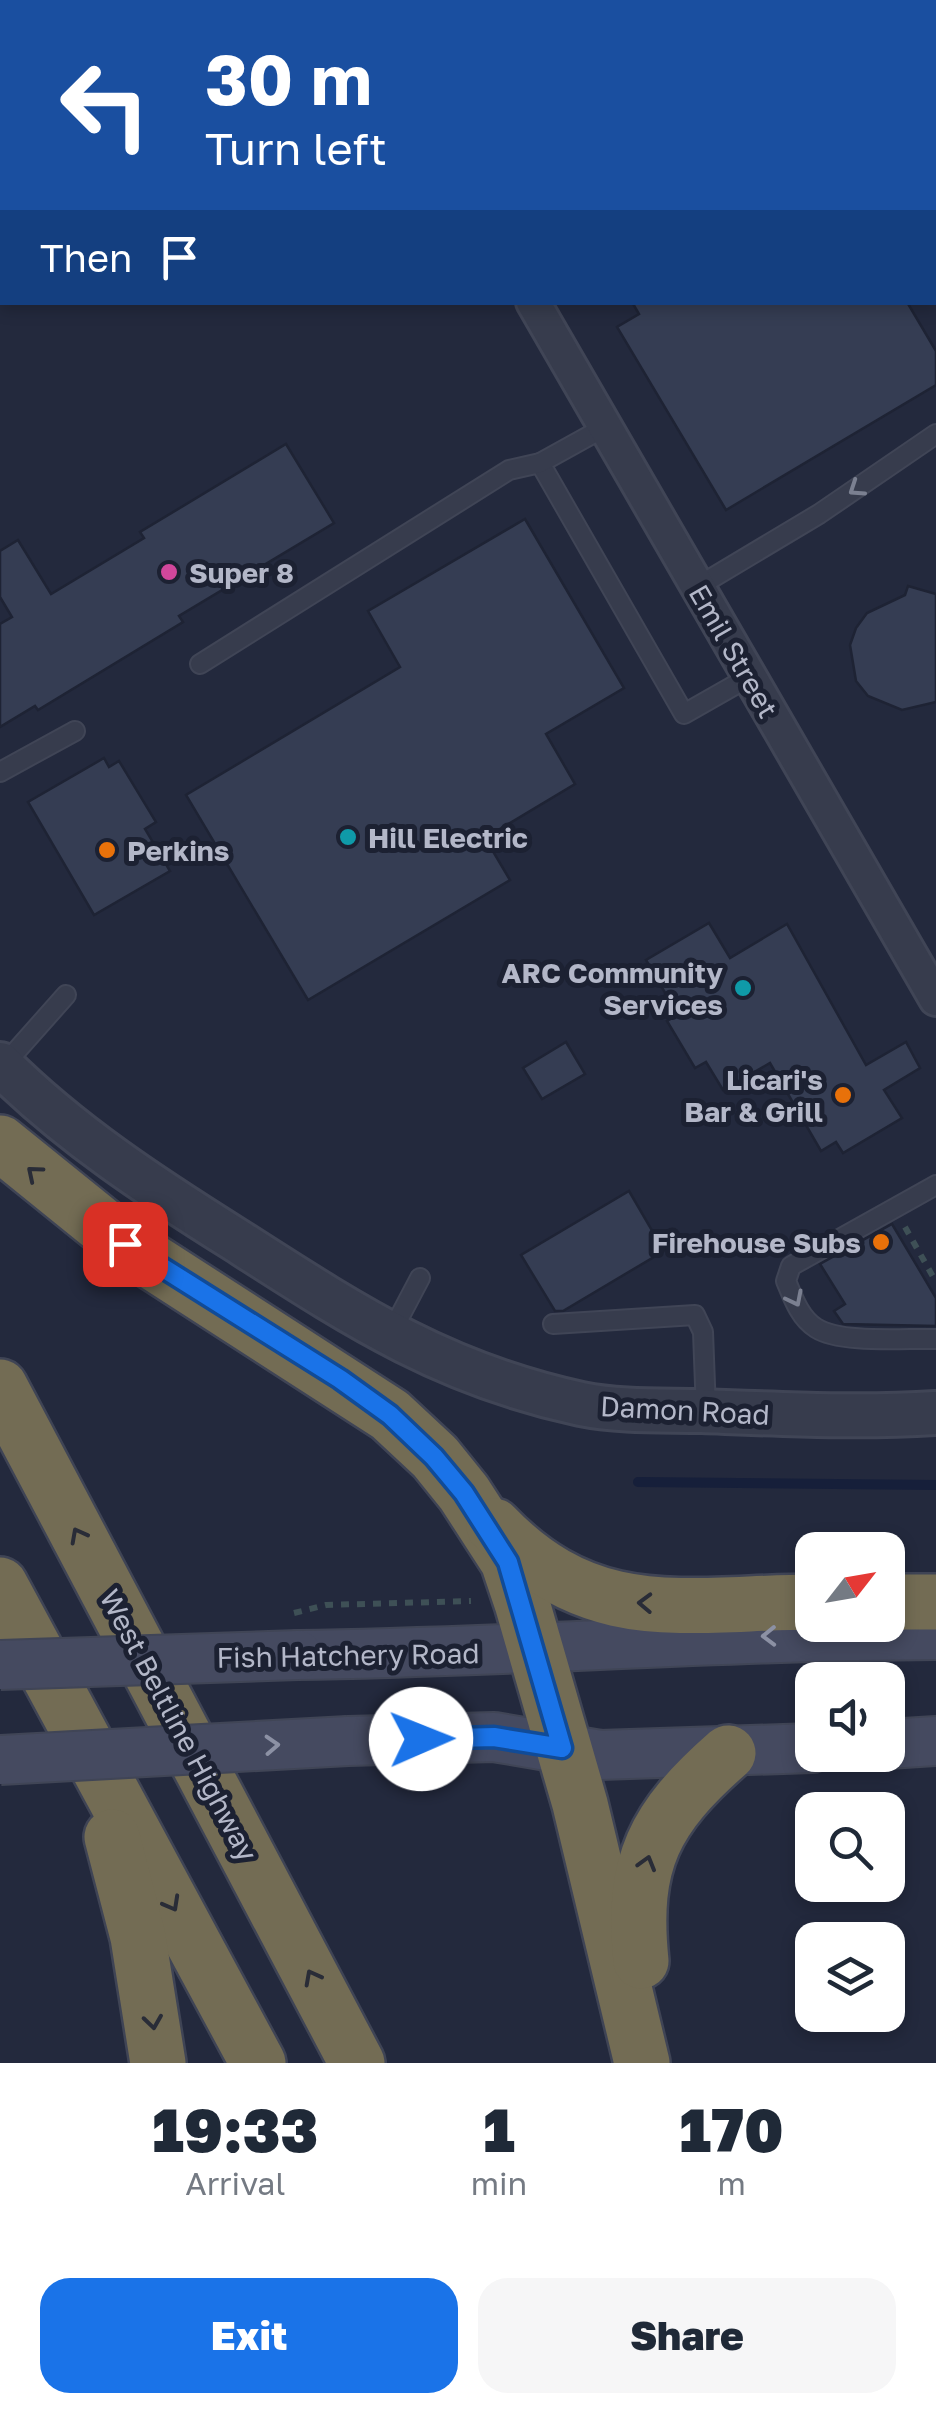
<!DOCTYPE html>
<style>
:root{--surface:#fff;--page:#f6f6f7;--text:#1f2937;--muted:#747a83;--accent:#1a73e8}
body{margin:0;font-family:"Golos Text",sans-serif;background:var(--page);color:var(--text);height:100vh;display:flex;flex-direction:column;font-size:38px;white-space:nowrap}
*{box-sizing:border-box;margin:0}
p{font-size:32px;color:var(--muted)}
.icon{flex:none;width:55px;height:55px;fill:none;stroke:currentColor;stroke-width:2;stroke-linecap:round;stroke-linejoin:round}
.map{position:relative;height:2063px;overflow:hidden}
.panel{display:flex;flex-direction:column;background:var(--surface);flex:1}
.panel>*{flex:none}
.banner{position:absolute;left:0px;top:0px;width:938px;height:305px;box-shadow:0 5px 15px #0003;background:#1a4fa0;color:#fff;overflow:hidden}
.needle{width:65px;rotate:59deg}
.buttons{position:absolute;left:795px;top:1532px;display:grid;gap:20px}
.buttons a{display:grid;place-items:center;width:110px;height:110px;border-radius:20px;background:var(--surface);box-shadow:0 5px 15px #0003;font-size:50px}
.pin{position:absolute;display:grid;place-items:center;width:85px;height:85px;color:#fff;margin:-42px;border-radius:20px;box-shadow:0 5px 15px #0006}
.me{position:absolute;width:110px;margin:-55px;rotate:89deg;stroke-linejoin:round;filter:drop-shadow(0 0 8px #0008)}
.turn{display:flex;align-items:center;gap:35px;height:210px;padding:0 40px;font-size:45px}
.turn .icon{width:130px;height:130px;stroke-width:2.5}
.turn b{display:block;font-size:70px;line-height:85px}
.then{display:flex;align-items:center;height:95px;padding:0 40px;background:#0003;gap:20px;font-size:38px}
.eta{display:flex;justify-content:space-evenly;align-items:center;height:170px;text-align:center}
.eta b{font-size:60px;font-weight:800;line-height:70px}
.cta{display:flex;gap:20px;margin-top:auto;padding:20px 40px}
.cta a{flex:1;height:115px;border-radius:30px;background:var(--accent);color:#fff;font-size:40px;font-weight:800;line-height:115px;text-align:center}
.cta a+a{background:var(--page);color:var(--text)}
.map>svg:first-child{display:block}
</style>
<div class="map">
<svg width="936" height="2063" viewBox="0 0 936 2063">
<rect width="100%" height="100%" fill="#23293d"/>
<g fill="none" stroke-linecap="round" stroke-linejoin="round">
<polyline stroke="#161f3a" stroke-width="10" points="638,1482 936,1485"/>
</g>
<g fill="#353d53" stroke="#1e2334" stroke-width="2.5">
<polygon points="632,302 907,302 936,351 936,385 726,510 617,327 639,314"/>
<polygon points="286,444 334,523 179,616 183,622 38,710 35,706 0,727 0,624 12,617 0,597 0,551 18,540 51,594 144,538 140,532"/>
<polygon points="525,519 624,688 546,734 575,784 485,838 510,880 308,1000 186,795 400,667 368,611"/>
<polygon points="908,586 936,594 936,702 902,710 868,696 856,681 850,645 856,628 867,613 905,595"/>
<polygon points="104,758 109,767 119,761 156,822 145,829 170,871 94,915 28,802"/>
<polygon points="709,923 730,958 787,924 866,1065 906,1042 920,1068 884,1090 902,1118 843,1153 836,1142 821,1151 770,1063 723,1090 706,1062 695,1068 667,1021 678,1015 646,960"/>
<polygon points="566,1042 585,1074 542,1099 523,1068"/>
<polygon points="629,1191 664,1251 563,1311 555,1311 521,1255"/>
<polygon points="892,1224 936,1298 936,1326 843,1324 834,1311 845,1304 820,1264"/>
</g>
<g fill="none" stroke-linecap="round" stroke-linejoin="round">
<g stroke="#404556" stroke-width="22">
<g id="service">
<polyline points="540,463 684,714 749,677"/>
<polyline points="697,587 819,514 936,434"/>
<polyline points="200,664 509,470 540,463 605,427"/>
<polyline points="0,772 75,731"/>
<polyline points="3,1066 66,995"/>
<path d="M 936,1185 L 791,1266 L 786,1281 C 793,1298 800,1318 816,1328 C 841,1344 905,1338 936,1339"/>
<polyline points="553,1324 695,1315 703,1332 706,1411"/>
<polyline points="390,1335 420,1278"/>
</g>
</g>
<g stroke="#404556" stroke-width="38">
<g id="minor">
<polyline points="355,0 356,2"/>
<polyline points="533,302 936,999"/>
</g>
</g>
<g stroke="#404556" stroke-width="48">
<path id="tertiary" d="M 0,1064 C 70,1134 153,1188 236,1240 C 353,1315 442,1374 581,1404 C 620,1412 663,1410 702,1411 C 780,1414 858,1418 936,1413"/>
</g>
<g stroke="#404556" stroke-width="52">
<g id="secondary">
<path d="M 298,1655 C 511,1652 723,1636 936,1635"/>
<polyline points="348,1741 494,1737 600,1755 812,1748"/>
<polyline points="888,1744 936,1741"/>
</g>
</g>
<g stroke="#3f4455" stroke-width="60">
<g id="motorway">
<polyline points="0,1143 125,1244 390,1415 435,1457 464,1493 508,1561 522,1603 580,1804 642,2063"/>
<polyline points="0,1387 357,2063"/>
<path d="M 494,1526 C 593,1629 684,1603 812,1602"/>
<polyline points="0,1585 258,2063"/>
<polyline points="888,1602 936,1602"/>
<polyline points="112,1837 138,1937 158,2063"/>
<path d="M 641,1961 C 631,1862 654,1818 728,1753"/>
</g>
</g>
<g stroke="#3e5056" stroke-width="6" stroke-dasharray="8 8" stroke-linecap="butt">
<polyline points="35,0 37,2"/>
<polyline points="905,1227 936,1282"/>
<polyline points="294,1613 326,1605 471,1601"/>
</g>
<use href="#service" stroke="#373c4d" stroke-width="18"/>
<use href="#minor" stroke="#373c4d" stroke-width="32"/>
<use href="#tertiary" stroke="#373c4d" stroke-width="42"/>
<use href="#secondary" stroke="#454a60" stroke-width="48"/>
<use href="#motorway" stroke="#736c54" stroke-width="55"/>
<g stroke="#404556" stroke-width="52" stroke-linecap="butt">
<g id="secondary-bridge">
<polyline points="0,1665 298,1655"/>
<polyline points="0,1760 348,1741"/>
</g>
</g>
<use href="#secondary-bridge" stroke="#454a60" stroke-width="48"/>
</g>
<defs><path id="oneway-chevron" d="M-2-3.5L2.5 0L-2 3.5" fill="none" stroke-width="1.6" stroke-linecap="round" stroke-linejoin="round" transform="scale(2.5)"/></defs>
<g stroke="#7b8091">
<use href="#oneway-chevron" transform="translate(856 489) rotate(146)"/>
<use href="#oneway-chevron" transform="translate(795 1299) rotate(63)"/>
</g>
<g stroke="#292c37">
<use href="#oneway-chevron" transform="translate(34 1173) rotate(-140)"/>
<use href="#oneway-chevron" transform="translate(78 1535) rotate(-118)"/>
<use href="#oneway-chevron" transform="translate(645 1603) rotate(-178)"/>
<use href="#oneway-chevron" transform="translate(647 1863) rotate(-74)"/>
<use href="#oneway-chevron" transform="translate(172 1904) rotate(61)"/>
<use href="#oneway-chevron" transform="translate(312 1977) rotate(-118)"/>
<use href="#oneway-chevron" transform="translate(153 2022) rotate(82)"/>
</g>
<g stroke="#8c91a4">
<use href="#oneway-chevron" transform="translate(769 1636) rotate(179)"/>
<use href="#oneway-chevron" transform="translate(272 1745) rotate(-3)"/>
</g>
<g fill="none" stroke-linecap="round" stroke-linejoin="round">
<g stroke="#114b97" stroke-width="25">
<polyline id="route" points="125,1244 340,1379 390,1415 434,1457 464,1493 508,1562 562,1748 494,1737 421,1739"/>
</g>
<use href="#route" stroke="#1a73e8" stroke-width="18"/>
</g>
<circle fill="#d1479c" stroke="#1c2132" stroke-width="4" cx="169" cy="572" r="10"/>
<g fill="#0f9aa8" stroke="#1c2132" stroke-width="4">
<circle cx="348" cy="837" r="10"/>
<circle cx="743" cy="988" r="10"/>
</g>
<g fill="#e8710a" stroke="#1c2132" stroke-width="4">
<circle cx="107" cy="850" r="10"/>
<circle cx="843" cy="1095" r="10"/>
<circle cx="881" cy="1242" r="10"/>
</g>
<g text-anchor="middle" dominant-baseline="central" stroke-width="10" stroke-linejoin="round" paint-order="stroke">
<g font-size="28" font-weight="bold" fill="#b3b7c8" stroke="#1c2132" text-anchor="start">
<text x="189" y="572">Super 8</text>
<text x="368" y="837">Hill Electric</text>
<text x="127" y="850">Perkins</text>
<text x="723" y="972" text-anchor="end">ARC Community<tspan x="723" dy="32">Services</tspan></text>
<text x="823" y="1079" text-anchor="end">Licari's<tspan x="823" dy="32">Bar &amp; Grill</tspan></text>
<text x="861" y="1242" text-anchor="end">Firehouse Subs</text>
</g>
<g font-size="28" fill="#b3b7c8" stroke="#1c2132">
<text transform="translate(734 651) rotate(60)">Emil Street</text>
<text transform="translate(685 1410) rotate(3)">Damon Road</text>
<text transform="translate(348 1655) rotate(-1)">Fish Hatchery Road</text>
<text transform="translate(179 1725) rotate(62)">West Beltline Highway</text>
</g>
</g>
</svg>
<div class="buttons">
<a><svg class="needle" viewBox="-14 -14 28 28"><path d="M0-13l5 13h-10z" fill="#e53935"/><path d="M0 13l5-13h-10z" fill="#747a83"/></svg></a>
<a><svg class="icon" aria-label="sound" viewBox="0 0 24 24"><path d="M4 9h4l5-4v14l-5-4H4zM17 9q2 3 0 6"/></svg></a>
<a><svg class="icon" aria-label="search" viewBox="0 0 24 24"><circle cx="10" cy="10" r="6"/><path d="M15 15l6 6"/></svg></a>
<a><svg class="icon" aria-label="layers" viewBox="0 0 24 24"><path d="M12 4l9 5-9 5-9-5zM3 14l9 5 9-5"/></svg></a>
</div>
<div class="pin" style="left:125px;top:1244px;background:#d93025"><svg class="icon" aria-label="arrive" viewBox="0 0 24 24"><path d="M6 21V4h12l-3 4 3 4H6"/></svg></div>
<svg class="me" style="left:421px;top:1739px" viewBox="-20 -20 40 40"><circle r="19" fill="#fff"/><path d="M0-13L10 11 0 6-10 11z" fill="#1a73e8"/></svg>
<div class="banner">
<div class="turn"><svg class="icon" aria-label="left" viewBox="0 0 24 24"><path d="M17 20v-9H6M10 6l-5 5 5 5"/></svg><div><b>30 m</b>Turn left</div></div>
<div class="then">Then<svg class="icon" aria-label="arrive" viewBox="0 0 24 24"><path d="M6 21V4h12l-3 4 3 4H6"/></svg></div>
</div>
</div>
<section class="panel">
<div class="eta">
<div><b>19:33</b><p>Arrival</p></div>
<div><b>1</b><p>min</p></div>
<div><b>170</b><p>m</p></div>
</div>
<div class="cta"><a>Exit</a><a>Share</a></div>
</section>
